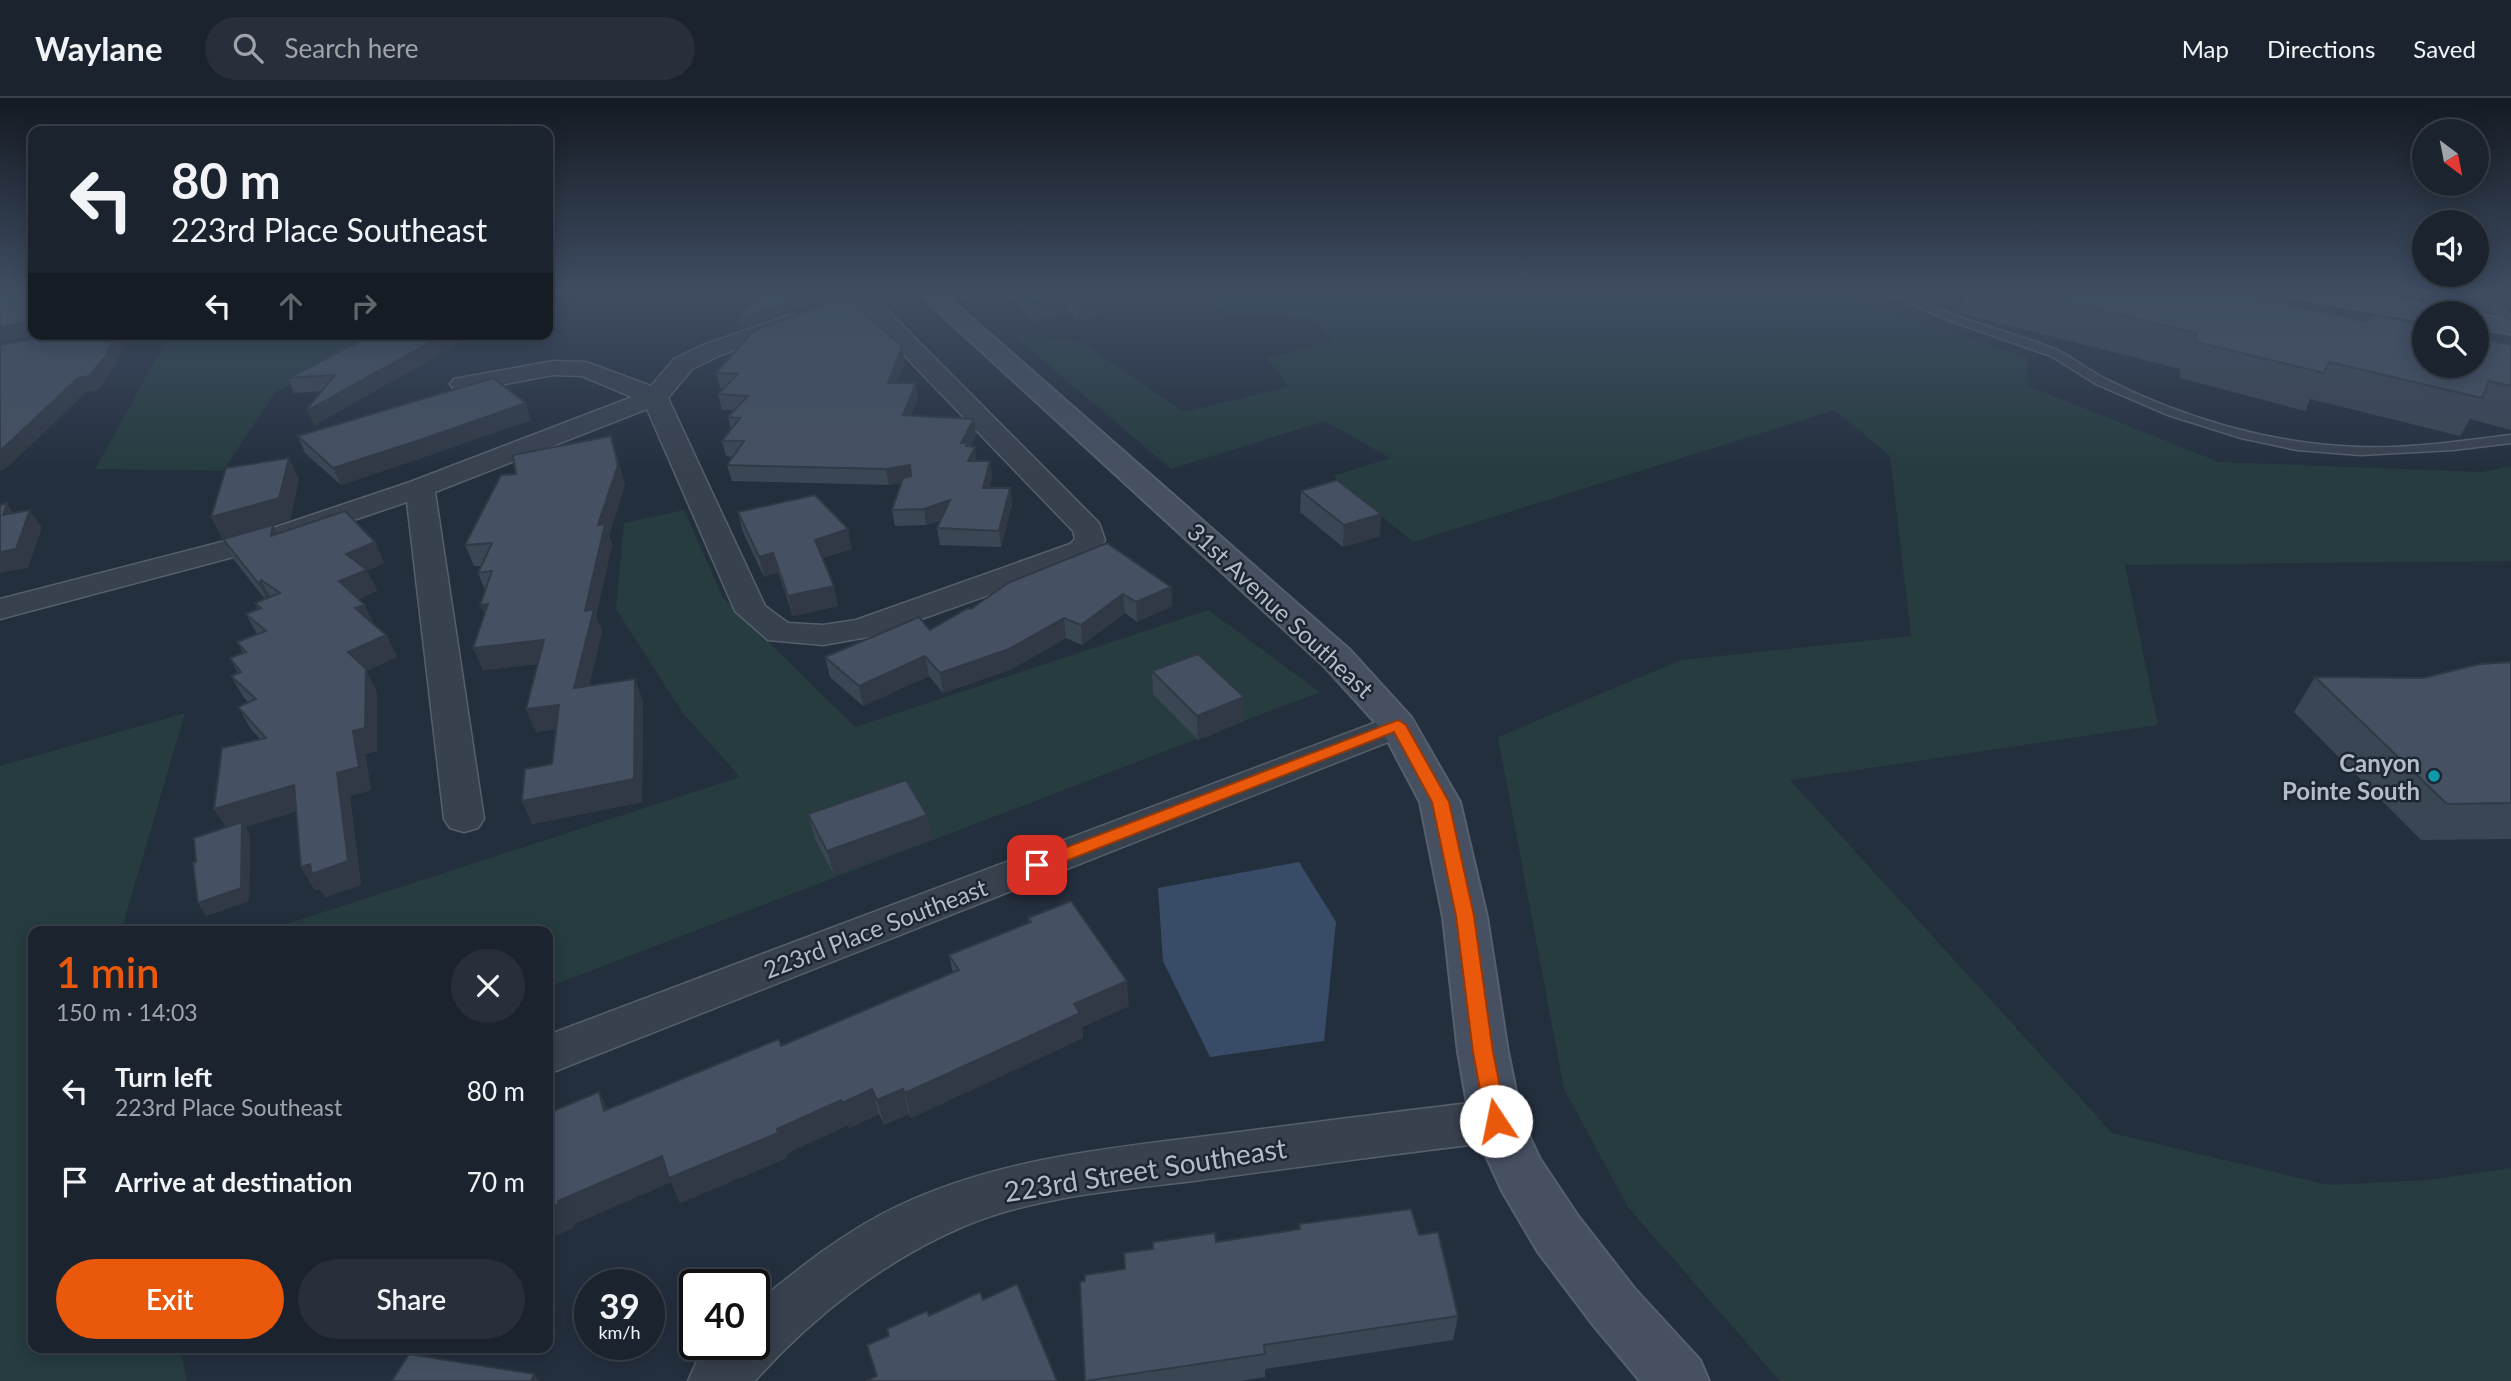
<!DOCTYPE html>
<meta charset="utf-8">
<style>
:root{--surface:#1b232e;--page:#282f3a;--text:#f1f3f6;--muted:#a0a4aa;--line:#39404a;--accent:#ea580c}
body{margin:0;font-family:Lato,sans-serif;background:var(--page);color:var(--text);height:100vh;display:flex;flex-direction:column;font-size:26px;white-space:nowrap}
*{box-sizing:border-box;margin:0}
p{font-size:23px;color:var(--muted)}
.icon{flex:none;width:38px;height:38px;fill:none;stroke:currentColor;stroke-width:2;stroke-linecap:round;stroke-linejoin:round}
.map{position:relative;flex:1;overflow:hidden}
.sheet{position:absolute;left:28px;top:828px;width:525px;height:427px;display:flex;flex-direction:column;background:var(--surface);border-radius:14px;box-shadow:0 4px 18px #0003,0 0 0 2px var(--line)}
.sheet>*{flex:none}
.hud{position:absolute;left:28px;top:28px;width:525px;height:214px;border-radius:14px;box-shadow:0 4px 18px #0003,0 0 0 2px var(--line);background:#1b232e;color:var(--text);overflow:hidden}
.needle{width:46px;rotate:148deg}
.buttons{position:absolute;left:2412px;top:21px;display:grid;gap:14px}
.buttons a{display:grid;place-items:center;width:77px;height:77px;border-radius:50%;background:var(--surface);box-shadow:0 4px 18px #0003,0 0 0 2px var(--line);font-size:35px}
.speed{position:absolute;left:574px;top:1171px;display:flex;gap:14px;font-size:35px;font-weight:700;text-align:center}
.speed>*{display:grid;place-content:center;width:91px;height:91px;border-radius:50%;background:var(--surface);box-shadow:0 4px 18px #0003,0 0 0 2px var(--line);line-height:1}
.speed small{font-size:18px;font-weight:400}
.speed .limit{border:4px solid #111;border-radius:10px;background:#fff;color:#111}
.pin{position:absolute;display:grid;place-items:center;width:60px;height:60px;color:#fff;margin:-30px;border-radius:14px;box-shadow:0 4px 10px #0006}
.me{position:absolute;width:77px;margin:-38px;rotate:349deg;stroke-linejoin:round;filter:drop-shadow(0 0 5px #0008)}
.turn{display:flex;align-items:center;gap:24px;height:147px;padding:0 28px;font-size:32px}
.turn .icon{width:91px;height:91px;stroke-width:2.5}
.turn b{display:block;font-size:49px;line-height:60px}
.lanes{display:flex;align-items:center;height:66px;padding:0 28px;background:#0003;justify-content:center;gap:35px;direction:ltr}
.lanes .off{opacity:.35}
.round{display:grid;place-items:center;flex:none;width:74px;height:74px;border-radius:37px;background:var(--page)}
.summary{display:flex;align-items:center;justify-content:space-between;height:119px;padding:0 28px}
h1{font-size:42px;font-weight:600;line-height:52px;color:var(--accent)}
.button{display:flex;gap:14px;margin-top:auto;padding:14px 28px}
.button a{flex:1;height:80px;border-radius:42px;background:var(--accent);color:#fff;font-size:28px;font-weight:600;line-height:80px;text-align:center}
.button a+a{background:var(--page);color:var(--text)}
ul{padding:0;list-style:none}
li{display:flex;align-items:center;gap:21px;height:91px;padding:0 28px}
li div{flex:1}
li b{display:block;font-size:26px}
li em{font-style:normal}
header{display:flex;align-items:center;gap:42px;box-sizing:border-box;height:98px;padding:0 35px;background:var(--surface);border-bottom:2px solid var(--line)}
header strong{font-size:33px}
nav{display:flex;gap:38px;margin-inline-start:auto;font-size:24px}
.search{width:490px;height:63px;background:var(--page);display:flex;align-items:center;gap:18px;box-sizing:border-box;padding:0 24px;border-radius:38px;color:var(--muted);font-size:26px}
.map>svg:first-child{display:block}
</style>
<header>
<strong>Waylane</strong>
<div class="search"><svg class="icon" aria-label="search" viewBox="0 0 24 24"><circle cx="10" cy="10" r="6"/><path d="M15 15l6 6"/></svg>Search here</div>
<nav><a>Map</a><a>Directions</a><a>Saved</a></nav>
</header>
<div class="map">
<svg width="2511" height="1283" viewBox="0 0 2511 1283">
<rect width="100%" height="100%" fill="#242f3e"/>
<g fill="#263c3f">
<polygon points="1221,194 1823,194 2026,259 2028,288 2219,364 2482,374 2511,368 2511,463 2125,467 2158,627 1790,682 2112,1035 2328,1087 2429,1082 2511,1070 2511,1283 1780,1283 1628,1109 1564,991 1498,639 1681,562 1911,538 1890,358 1835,312 1413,444 1333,378 1390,360 1325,323 1171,371 1012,236 1082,244 1183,314 1289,289 1266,260 1333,242 1312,221 1229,217 1215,209"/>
<polygon points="187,236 389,236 275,294 223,373 95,371 165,245"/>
<polygon points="684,412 723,500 855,629 1208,512 1320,594 548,889 548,833 265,833 740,679 682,614 616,511 624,425"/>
<polygon points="185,615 121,833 33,833 33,1250 180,1250 187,1283 0,1283 0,668"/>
</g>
<polygon fill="#394c67" points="1299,764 1336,824 1324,943 1210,959 1163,863 1158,790"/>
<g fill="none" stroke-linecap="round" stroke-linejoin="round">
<g stroke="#565f6c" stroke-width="3">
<g id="lane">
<path d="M 941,194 L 970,194 C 961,200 936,204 927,198 Z"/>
<path d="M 1884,194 C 1908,194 1931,208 1954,217 C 1988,230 2025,238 2059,253 C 2075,261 2088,272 2104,280 C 2182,320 2271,346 2358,349 C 2408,351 2461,343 2511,337 L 2511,345 L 2453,352 L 2360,357 L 2297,352 L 2241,340 L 2168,317 L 2096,286 L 2051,258 L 1948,222 Z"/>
<polygon points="2473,194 2484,194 2511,219 2511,228"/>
</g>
</g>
<g stroke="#565f6c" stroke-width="3">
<g id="street">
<polygon points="853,194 869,194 1099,425 1105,442 1092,460 874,538 823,547 768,542 735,513 647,311 435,394 484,721 478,730 464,734 450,730 444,721 407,404 286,445 0,521 0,501 264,433 410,384 632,299 582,278 553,277 463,294 454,291 450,286 454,281 553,263 586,264 651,288 674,261 703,247 792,216 800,218 804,223 800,228 721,257 692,271 668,300 765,508 788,525 823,527 856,522 1070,446 1075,441 1073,433 853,204 850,199"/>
<polygon points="1398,616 1411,619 1416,627 1411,635 548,976 548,937"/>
<path d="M 1496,1002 L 1513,1008 L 1521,1023 L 1513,1038 L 1496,1044 C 1398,1055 1299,1069 1201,1082 C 1124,1092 1040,1097 967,1127 C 887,1160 812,1219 755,1283 L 688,1283 L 697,1263 L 713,1246 L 754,1246 L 754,1207 C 799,1170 845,1133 898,1108 C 996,1062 1100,1051 1207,1038 C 1303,1026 1399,1013 1496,1002 Z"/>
</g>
</g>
<g stroke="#565f6c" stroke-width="4">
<g id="secondary">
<polygon points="917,194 942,194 1350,552 1411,619 1460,704 1487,819 1508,954 1522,1023 1540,1061 1578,1118 1634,1190 1700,1262 1709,1283 1640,1283 1594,1228 1538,1154 1502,1093 1470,1023 1458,954 1443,819 1420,704 1382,632 1324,568"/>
<polygon points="2291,194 2344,194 2428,208 2437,210 2440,215 2424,215 2424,222 2303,201 2295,199"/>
<polygon points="2476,216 2511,222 2511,236 2476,230"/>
</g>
</g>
<use href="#lane" fill="#38414e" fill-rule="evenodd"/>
<use href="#street" fill="#38414e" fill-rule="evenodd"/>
<use href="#secondary" fill="#465061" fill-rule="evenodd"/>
</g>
<g fill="#3b4654">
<polygon points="1003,194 1110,194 1111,195 1113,213 1078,223 1067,215 1034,223"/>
<polygon points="1966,194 2230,194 2366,224 2511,247 2511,332 2470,321 2460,338 2310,301 2305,313 2180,280 2180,271 1959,215"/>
<polygon points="461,244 315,327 307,311 322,293 294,295 288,280"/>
<polygon points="905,263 896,285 918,300 911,318 976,337 970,348 977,363 990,363 992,379 989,390 1010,390 1012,406 1001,449 940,447 937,430 941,422 926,427 895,428 892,412 901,385 889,387 732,383 727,367 733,359 726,358 722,343 731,331 728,319 734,312 722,312 718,296 724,290 720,290 716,275"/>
<polygon points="531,322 427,358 341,387 305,355 298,338"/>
<polygon points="617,358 625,387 609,437 612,447 596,518 602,533 589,588 635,581 643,604 642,704 532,726 522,703 552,666 556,631 536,634 526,611 538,566 483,572 473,550 484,517 485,492 478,475 481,468 474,468 465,447 516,376"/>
<polygon points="299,381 290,422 234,438 278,436 375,444 384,465 367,473 377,493 359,501 375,527 386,537 397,559 366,573 377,594 377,653 365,656 371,692 350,698 361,787 325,799 320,791 315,792 301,769 297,713 245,729 250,737 249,803 206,818 196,764 226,730 260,641 251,631 238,609 248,604 244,600 231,578 238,575 230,560 243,555 237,544 257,536 246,516 258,511 255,505 265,501 234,462 211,419"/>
<polygon points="1301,393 1380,438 1343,449 1300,414"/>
<polygon points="738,414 852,451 823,460 838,508 793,518 778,474 764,479 743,434"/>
<polygon points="1171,489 1172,508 1137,524 1125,515 1082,547 1066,540 1012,571 943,595 929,578 863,608 830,579 825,559 930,532 971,511"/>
<polygon points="2511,564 2511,741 2421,742 2294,614 2315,579 2423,580"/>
<polygon points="1152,573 1244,623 1198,642 1153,596"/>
<polygon points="808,716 927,717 932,741 834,777 815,741"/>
<polygon points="1028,820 1129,908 1082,929 1083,940 911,1020 909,1016 884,1027 879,1016 849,1030 848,1027 786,1056 787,1060 680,1105 671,1084 572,1127 573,1130 548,1141 599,994 608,1012 781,948 953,875 949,857 1029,825"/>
<polygon points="1299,1126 1419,1137 1458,1218 1453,1242 1265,1271 1265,1279 1241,1283 1085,1283 1085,1183 1216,1144 1299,1131"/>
</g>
<g fill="#303945">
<polygon points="819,194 829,194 830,200 741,231 739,221"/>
<polygon points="1111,195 1113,213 1078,223 1077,204"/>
<polygon points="1066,197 1067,215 1034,223 1032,204"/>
<polygon points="33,223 33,236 45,236 0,244 0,229"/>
<polygon points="116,236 130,236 112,273 97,293 86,294 8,369 0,374 0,353"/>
<polygon points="445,236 459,236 461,244 315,327 308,312"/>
<polygon points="902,248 905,263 891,300 888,285"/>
<polygon points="916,285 918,300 906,332 903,317"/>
<polygon points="526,305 531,322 427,358 341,387 333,370"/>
<polygon points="974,321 976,337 969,351 975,349 977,364 970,379 961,345"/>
<polygon points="611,338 625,387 609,437 612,447 596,518 602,533 583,612 574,590"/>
<polygon points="289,360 299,381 290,422 223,441 211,419"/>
<polygon points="990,363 992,379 986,406 983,390"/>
<polygon points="910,367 913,383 889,387 886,371"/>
<polygon points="1010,390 1012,406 1001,449 999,433"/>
<polygon points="950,402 953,419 926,427 924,411"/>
<polygon points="7,405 18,424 3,417"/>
<polygon points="30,412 42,430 28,470 0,475 0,454"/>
<polygon points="1381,416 1380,438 1343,449 1344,427"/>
<polygon points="273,427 284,448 271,438"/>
<polygon points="848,431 852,451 819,461 815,442"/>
<polygon points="375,444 384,465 367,473 377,493 350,505 339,483 346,456"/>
<polygon points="773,455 778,474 764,479 759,459"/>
<polygon points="261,482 272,503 271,508 259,486"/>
<polygon points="834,488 838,508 793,518 788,498"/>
<polygon points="1171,489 1172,508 1137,524 1136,504"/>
<polygon points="1123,496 1125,515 1082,547 1081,527"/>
<polygon points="488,506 489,529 480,507"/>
<polygon points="365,507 375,528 355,510"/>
<polygon points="1064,520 1066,540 1012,571 943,595 940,575"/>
<polygon points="386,537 397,559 366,573 377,594 377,653 365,656 371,692 350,698 361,787 325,799 320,791 315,792 301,769 353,633 348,554"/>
<polygon points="544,542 553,564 483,572 473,550"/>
<polygon points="925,558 929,578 863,608 859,588"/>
<polygon points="635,581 643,604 642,704 532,726 522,703"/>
<polygon points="1244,599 1244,623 1198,642 1197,618"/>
<polygon points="559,607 568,630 536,634 526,611"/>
<polygon points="294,687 307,710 245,729 250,737 249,803 206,818 198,805 229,734 214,711"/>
<polygon points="927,717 932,741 834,777 827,753"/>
<polygon points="1127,883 1129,908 1082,929 1083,940 911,1020 905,995 1074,906"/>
<polygon points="872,991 879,1016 849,1030 842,1005"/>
<polygon points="903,991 909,1016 884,1027 877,1002"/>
<polygon points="599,994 611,1019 604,1013"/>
<polygon points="841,1002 848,1027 786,1056 787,1060 680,1105 671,1084 572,1127 573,1130 548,1141 548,1110 558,1103 662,1058 777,1031"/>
<polygon points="254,1250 271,1250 260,1256"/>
<polygon points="534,1276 539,1283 531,1283"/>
</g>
<g fill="#455162" stroke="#303945" stroke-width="2">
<polygon points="0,194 33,194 33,223 0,229"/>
<polygon points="760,194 819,194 739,221"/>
<polygon points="1021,194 1110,194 1111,195 1077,204 1066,197 1032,204"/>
<polygon points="2025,194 2230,194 2366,224 2375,217 2424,228 2424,268 2476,268 2476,240 2511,247 2511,288 2489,283 2482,300 2329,264 2324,275 2196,244 2196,235"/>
<polygon points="845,200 902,248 888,285 916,285 903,317 974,321 961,345 968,345 966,348 975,349 968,363 990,363 983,390 1010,390 999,433 937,430 950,402 924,411 892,412 903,380 911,378 910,367 886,371 727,367 744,343 722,343 740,320 728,319 748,298 718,296 738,276 716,275 753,233"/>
<polygon points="67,236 116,236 105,259 89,278 78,280 0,353 0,247"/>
<polygon points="373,236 445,236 308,312 307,311 335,277 288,280"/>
<polygon points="493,280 526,305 420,342 333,370 298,338"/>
<polygon points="611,338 618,367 598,427 605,426 585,513 594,511 574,590 635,581 634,681 522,703 525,671 552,666 559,607 526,611 544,542 473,550 488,506 480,507 492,473 478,475 492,445 465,447 501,377 516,376 513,357"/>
<polygon points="289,360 279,400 211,419 226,370"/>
<polygon points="1337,382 1381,416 1344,427 1301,393"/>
<polygon points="815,397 848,431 815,442 834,488 788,498 773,455 759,459 738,414"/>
<polygon points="7,405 3,417 30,412 16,451 0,454 0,407"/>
<polygon points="345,413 375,444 346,456 367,472 339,483 365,507 355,510 386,537 348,554 366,571 365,630 353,633 359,669 337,675 348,763 312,776 310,766 301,769 294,687 214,711 222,650 266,640 238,609 256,601 231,578 241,574 230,560 246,554 237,544 266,533 246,516 261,510 255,505 280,495 261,482 259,486 223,441 273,427 271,438"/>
<polygon points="1107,445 1171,489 1136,504 1123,496 1081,527 1064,520 1009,551 940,575 925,558 859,588 825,559 919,519 930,532 968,510 971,511 1008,485"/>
<polygon points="1198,556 1244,599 1197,618 1152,573"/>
<polygon points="2511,564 2511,705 2447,706 2315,579 2423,580 2480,566"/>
<polygon points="906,682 927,717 827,753 808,716"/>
<polygon points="242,724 241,790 198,805 193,765 196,764 194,740"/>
<polygon points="1071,803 1127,883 1074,906 1080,915 905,995 903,991 877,1002 872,991 842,1005 841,1002 777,1031 778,1035 669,1080 662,1058 558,1103 559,1106 548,1110 548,1015 599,994 604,1013 779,941 781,948 959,872 949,857 1031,824 1028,820"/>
<polygon points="1411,1111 1419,1137 1438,1134 1458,1218 1264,1247 1265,1256 1085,1283 1080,1184 1085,1183 1085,1177 1125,1171 1124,1155 1153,1151 1153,1144 1215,1135 1216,1144 1300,1131 1299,1126"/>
<polygon points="1017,1186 1057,1283 866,1283 877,1278 867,1247 889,1238 887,1231 927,1213 929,1218 980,1194 983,1202"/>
<polygon points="409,1256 534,1276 531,1283 392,1283"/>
</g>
<linearGradient id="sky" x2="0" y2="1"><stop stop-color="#141a22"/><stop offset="0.52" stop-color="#3f4d63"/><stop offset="1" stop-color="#3f4d63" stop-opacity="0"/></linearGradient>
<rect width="2511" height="373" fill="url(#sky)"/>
<polygon fill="#ea580c" stroke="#983908" stroke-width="2" points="1398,622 1406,627 1449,704 1474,818 1493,954 1507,1023 1504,1030 1496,1032 1489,1030 1486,1023 1473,954 1456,818 1432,704 1394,634 1043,772 1031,772 1028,767 1031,763"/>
<circle fill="#0f9aa8" stroke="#1d2633" stroke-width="2.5" cx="2434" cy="678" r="7"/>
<g text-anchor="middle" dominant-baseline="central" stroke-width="5" stroke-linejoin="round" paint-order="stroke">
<g font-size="24" fill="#b4bcc9" stroke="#1d2633">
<text transform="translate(1281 512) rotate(43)">31st Avenue Southeast</text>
<text transform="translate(875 830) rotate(-21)">223rd Place Southeast</text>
</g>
<g font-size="24" font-weight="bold" fill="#b4bcc9" stroke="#1d2633" text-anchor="end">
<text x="2420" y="664">Canyon<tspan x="2420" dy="28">Pointe South</tspan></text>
</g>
<g font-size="28" fill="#b4bcc9" stroke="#1d2633">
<text transform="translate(1145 1071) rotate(-9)">223rd Street Southeast</text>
</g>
</g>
</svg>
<div class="buttons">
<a><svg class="needle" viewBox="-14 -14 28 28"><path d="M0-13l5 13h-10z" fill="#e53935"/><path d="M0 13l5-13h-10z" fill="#a0a4aa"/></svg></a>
<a><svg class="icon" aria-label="sound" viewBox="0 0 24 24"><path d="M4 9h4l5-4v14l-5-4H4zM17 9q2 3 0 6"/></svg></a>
<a><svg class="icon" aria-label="search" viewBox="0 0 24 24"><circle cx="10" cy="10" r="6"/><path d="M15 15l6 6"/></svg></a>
</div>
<div class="speed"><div>39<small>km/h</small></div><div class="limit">40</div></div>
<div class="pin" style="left:1037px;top:767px;background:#d93025"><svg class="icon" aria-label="arrive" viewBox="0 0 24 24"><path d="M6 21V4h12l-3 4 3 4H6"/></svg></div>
<svg class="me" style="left:1496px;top:1023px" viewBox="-20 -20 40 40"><circle r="19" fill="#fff"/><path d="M0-13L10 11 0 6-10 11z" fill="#ea580c"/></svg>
<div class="hud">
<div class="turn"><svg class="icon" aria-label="left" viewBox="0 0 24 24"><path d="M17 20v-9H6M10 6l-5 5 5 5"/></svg><div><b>80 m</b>223rd Place Southeast</div></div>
<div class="lanes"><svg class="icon" aria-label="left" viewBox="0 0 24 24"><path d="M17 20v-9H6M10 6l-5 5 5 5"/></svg><svg class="icon off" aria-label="ahead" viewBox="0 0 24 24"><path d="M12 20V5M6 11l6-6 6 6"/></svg><svg class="icon off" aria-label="right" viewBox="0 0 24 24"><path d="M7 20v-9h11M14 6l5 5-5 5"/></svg></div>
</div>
<section class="sheet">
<div class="summary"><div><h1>1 min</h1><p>150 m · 14:03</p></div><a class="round"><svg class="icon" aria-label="close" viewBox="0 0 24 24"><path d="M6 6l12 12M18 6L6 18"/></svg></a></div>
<ul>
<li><svg class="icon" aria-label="left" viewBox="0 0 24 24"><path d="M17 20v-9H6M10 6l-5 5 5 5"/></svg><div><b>Turn left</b><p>223rd Place Southeast</p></div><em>80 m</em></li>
<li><svg class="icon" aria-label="arrive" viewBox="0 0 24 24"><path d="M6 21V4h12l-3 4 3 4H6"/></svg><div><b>Arrive at destination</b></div><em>70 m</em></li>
</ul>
<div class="button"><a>Exit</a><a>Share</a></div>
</section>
</div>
